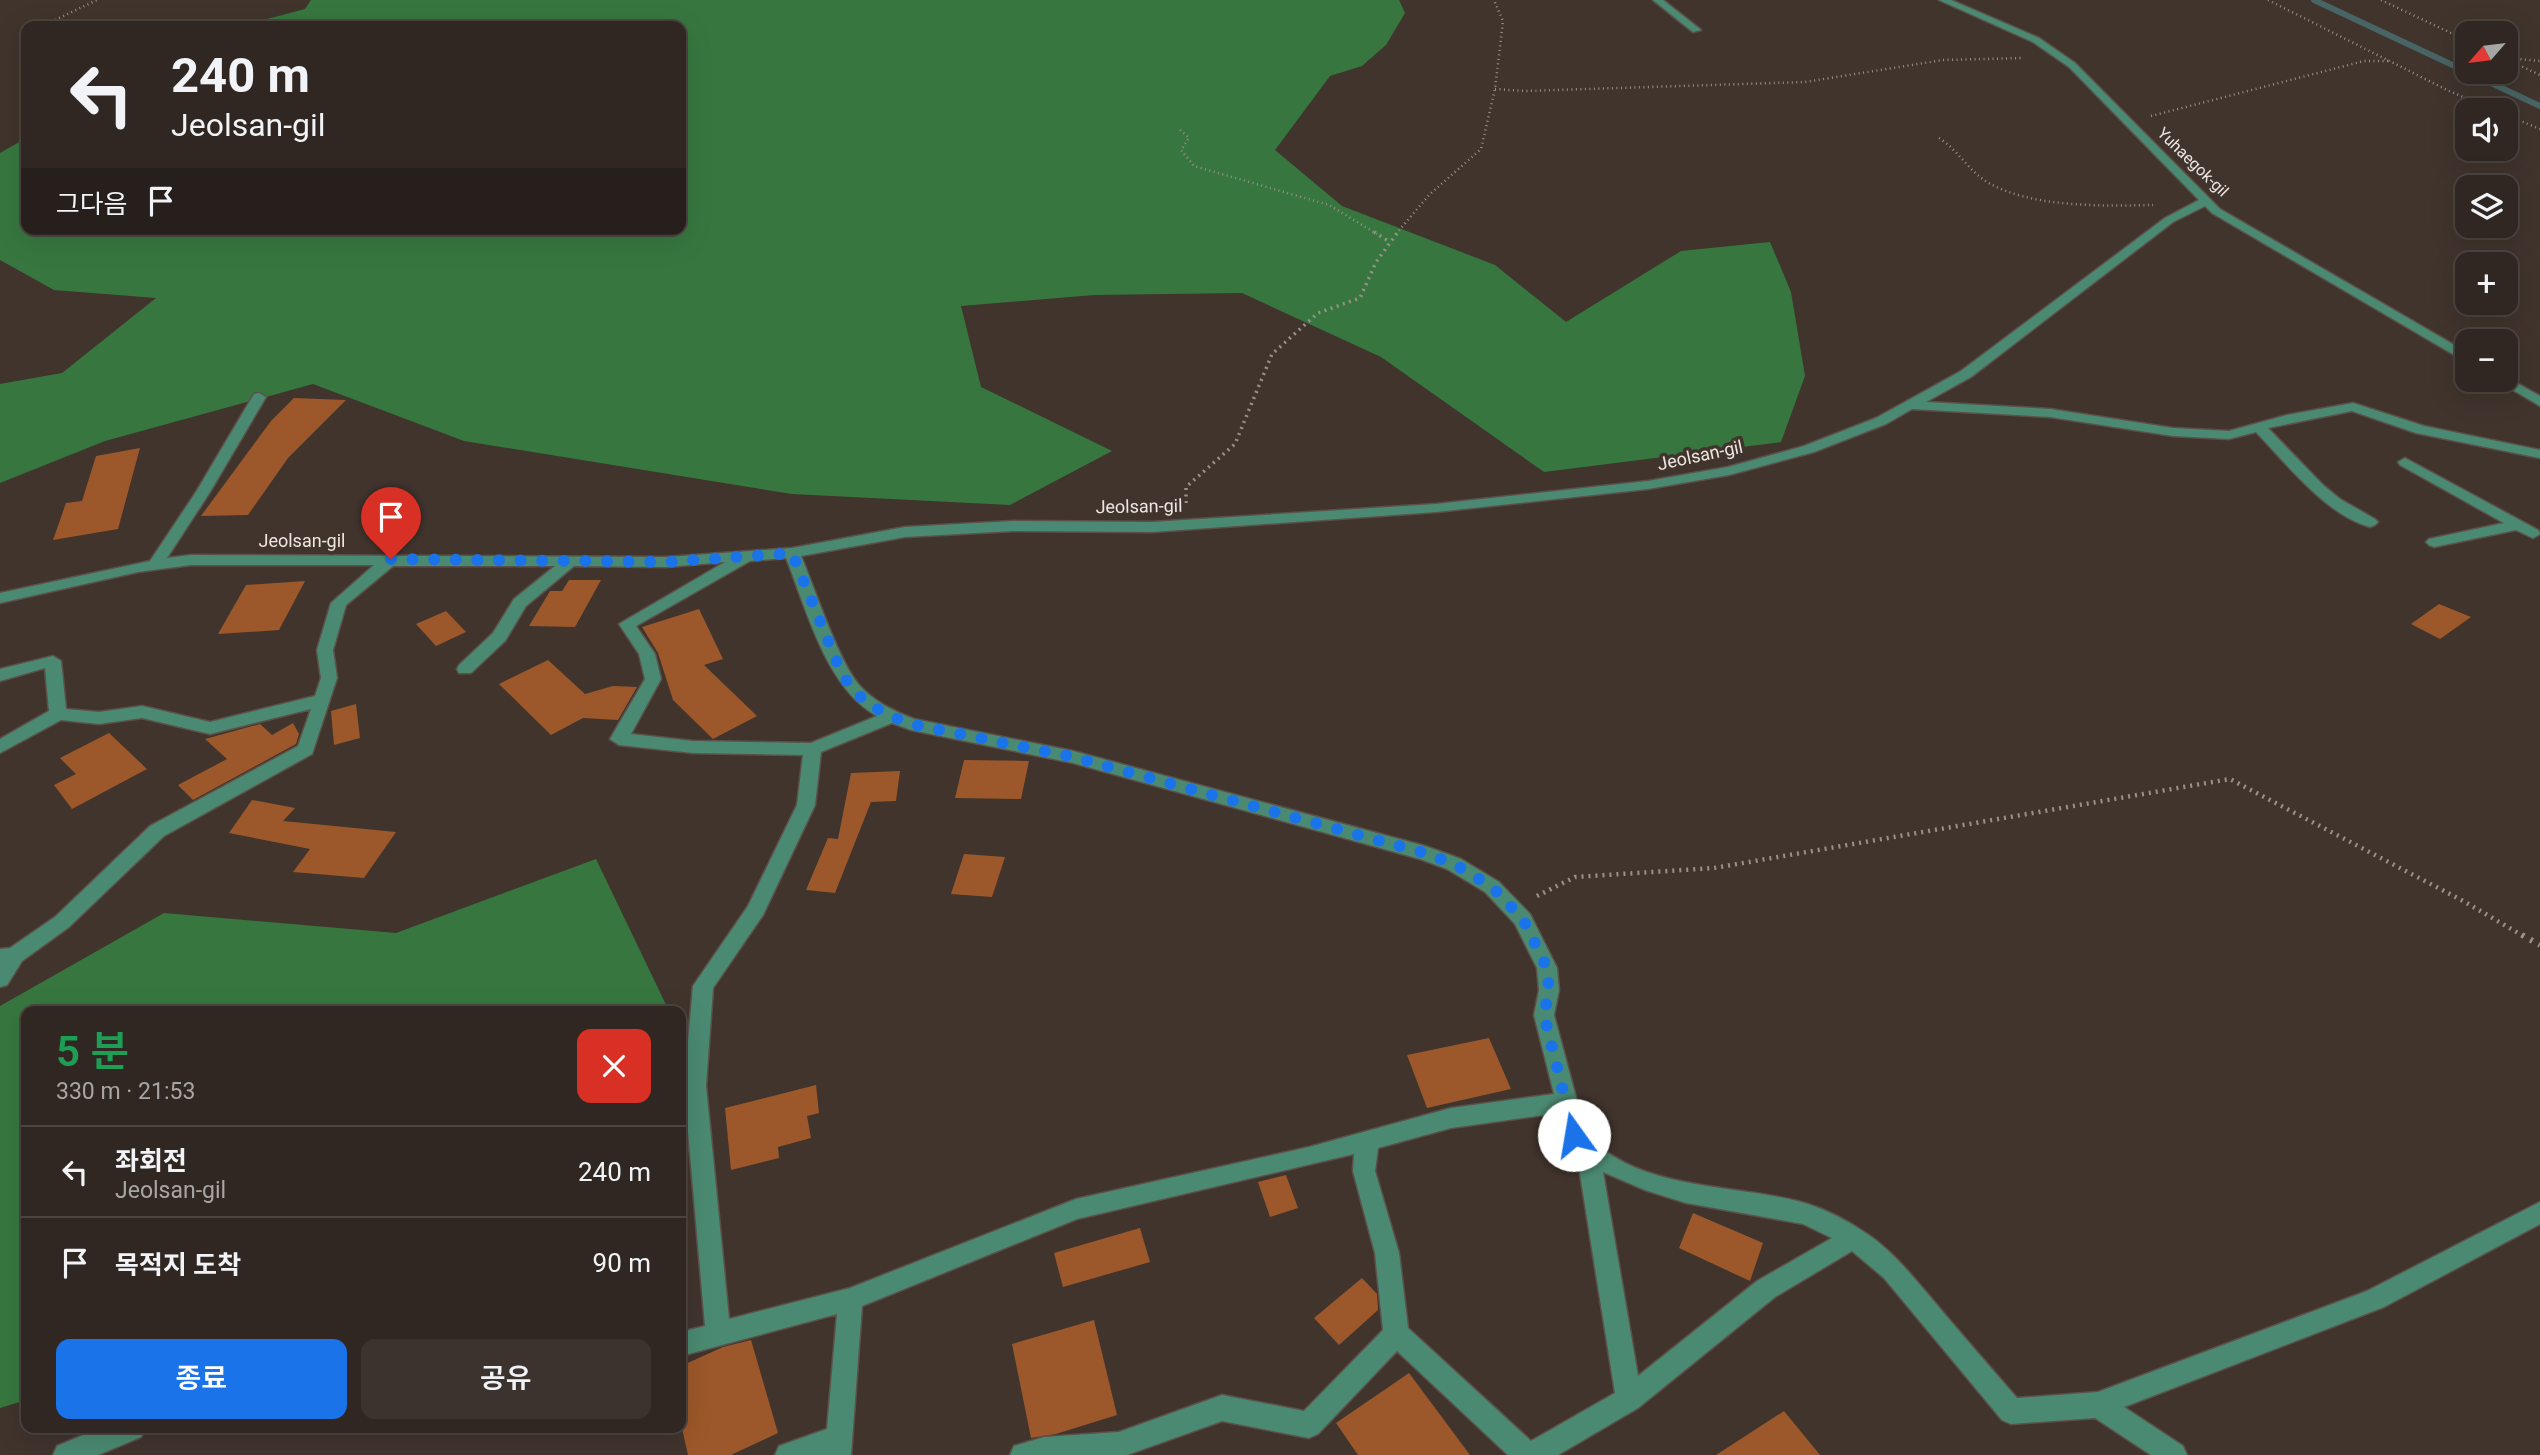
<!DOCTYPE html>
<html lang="ko">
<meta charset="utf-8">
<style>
:root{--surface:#302722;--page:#3c332f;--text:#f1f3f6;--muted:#a8a5a5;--line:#4b4440;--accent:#1a73e8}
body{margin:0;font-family:Roboto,"Noto Sans KR",sans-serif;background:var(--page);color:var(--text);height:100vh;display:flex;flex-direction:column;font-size:26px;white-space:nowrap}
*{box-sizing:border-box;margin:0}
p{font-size:23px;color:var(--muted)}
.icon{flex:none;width:38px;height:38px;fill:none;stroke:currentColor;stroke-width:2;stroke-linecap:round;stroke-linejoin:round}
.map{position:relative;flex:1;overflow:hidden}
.details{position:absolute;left:21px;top:1006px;width:665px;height:427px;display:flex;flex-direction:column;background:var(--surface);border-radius:14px;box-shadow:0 7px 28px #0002,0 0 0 2px var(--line)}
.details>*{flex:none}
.banner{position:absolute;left:21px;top:21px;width:665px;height:214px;border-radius:14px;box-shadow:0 7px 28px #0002,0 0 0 2px var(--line);background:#302722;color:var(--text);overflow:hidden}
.needle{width:46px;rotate:242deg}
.controls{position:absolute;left:2455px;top:21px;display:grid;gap:14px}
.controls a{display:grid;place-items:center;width:63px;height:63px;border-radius:14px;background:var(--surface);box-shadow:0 7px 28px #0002,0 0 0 2px var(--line);font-size:35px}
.pin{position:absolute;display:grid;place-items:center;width:60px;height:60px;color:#fff;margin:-72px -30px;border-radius:50% 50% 50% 0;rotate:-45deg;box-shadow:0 0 7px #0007}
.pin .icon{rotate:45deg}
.me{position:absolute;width:77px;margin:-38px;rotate:347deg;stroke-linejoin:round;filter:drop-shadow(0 0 5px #0008)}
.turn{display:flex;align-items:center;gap:24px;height:147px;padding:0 35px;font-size:32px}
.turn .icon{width:91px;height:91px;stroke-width:2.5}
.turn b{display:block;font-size:49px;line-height:60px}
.then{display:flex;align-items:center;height:66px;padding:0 35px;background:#0003;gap:14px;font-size:26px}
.round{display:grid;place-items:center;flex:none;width:74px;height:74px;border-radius:14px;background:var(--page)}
.overview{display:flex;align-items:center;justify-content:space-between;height:119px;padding:0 35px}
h1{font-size:42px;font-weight:600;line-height:52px;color:#1e9e55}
.primary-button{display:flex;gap:14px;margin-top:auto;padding:14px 35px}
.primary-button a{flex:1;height:80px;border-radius:14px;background:var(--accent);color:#fff;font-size:28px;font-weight:600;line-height:80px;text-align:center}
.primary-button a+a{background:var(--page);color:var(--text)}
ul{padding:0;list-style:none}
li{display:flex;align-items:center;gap:21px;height:91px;padding:0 35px;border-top:2px solid var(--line)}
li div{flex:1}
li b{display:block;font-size:26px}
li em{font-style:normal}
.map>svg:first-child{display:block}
</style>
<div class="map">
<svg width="2540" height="1455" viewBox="0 0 2540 1455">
<rect width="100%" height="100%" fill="#40342d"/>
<g fill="#37773f">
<polygon points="311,0 1399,0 1405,13 1386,45 1362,66 1330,76 1275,150 1342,206 1495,265 1566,322 1681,251 1770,242 1791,292 1805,376 1781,442 1544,472 1381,357 1242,293 1094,295 961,306 981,387 1112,451 1010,505 792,494 464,441 313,384 105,441 0,483 0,384 62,373 156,298 54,290 0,260 0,153 26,138 26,229 681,229 681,26 241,26 305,9"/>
<polygon points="596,859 669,1011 26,1012 26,1400 0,1408 0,1006 164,913 396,933"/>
</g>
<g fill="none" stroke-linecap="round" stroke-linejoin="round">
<polyline stroke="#496464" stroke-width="6" points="2314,0 2540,106"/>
</g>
<g fill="#9c582a">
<polygon points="294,398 346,400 288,458 248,515 201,516 271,421"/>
<polygon points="140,448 118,529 53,540 66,503 82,501 96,456"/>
<polygon points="569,580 601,580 575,627 529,626 550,591 562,591"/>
<polygon points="305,581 279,630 218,634 246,585"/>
<polygon points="2439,604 2471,617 2440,639 2411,624"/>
<polygon points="699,609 723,659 704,665 757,716 713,739 673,700 658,653 642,627"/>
<polygon points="446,611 466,632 436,646 416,624"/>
<polygon points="548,660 585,694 613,686 637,687 618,720 583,718 551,735 499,684"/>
<polygon points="356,704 360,738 334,745 331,711"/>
<polygon points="293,723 299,734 296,744 193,800 178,785 227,759 205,739 260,724 272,735"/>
<polygon points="109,733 147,769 72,809 54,785 76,774 60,758"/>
<polygon points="964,760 1029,761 1021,799 955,798"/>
<polygon points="900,771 896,801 871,802 835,893 806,890 828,838 838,839 851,773"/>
<polygon points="252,800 295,808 283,821 396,832 364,878 293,872 310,849 229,833"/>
<polygon points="964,854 1005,857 992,897 951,894"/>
<polygon points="1489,1038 1511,1089 1427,1108 1407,1055"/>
<polygon points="816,1085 819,1113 807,1116 811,1138 778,1147 779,1158 731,1170 725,1108"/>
<polygon points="1286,1175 1298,1208 1270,1217 1258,1182"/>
<polygon points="1693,1213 1763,1243 1750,1281 1679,1248"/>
<polygon points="1140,1228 1150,1262 1063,1287 1054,1253"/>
<polygon points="1362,1278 1377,1294 1378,1310 1339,1345 1314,1318"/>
<polygon points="1094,1320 1117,1415 1056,1434 1031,1438 1012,1344"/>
<polygon points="751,1340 778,1433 731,1455 688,1455 681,1424 681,1366 723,1347"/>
<polygon points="1409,1373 1470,1455 1358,1455 1336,1423"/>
<polygon points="1784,1411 1820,1455 1716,1455"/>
</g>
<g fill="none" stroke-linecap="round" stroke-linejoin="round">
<g stroke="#5c504a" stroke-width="3">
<g id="minor">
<polygon points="1653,0 1663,0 1701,30 1693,32"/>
<path d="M 1939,0 L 1951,0 L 2039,38 L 2075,63 L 2220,209 L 2468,353 L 2468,363 L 2212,213 L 2205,206 L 2173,222 L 1971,377 L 1926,402 L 2050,409 L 2173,428 L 2229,431 L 2287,415 L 2353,403 L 2424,426 L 2540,450 L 2540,458 L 2416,433 L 2352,411 L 2268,428 L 2323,485 L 2340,499 L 2375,519 L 2378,522 L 2375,525 L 2370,527 C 2326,515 2286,463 2256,432 L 2229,439 L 2173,436 L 2050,417 L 1912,409 L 1886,424 L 1814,452 L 1729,475 L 1648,489 L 1436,512 L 1152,532 L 1013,531 L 905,537 L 801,556 C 815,589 838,660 859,685 C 874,702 894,711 914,719 L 1073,751 L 1425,846 L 1461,859 L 1499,882 L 1530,914 L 1557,968 L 1559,990 L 1554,1015 L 1585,1131 C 1633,1193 1741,1183 1808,1204 C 1826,1210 1846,1220 1861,1230 C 1891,1248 1914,1278 1937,1305 C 1963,1336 1990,1367 2017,1398 L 2098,1392 L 2367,1291 L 2540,1202 L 2540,1224 L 2384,1307 L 2124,1407 L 2183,1446 L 2187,1455 L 2151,1455 L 2095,1418 L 2011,1424 L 2002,1420 L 1884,1278 L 1852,1251 L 1775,1297 L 1638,1408 L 1558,1455 L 1508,1455 L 1397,1351 L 1318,1434 L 1309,1438 L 1222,1421 L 1127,1455 L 1010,1455 L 1014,1446 L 1044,1437 L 1119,1432 L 1222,1395 L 1304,1411 L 1383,1330 L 1375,1253 L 1353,1171 L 1354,1154 L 1077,1219 L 862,1306 L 851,1455 L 775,1455 L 779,1446 L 827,1429 L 837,1314 L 681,1356 L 681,1332 L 705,1326 L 684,1086 L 693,986 L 748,906 L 797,805 L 803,755 L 693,753 L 619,745 L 610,739 L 645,679 L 639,654 L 619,624 L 725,562 L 667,567 L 574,566 L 526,606 L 505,641 L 471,673 L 459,673 L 457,669 L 459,665 L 493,633 L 514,599 L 555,566 L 393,566 L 346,605 L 333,650 L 337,678 L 312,754 L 164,836 L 69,927 L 22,961 L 7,985 L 0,987 L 0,949 L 10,948 L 55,917 L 150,826 L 298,746 L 311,709 L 210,734 L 142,718 L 99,724 L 61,720 L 0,753 L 0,739 L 49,711 L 45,668 L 0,681 L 0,669 L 53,656 L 61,661 L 66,709 L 99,712 L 142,706 L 210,722 L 315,696 L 321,678 L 317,650 L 331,603 L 374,565 L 191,565 L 138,572 L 0,603 L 0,593 L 150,561 L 196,492 L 254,394 L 259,393 L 266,397 L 210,492 L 167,558 L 191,555 L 667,557 L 792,548 L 905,527 L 1013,521 L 1152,522 L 1436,504 L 1648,481 L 1728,467 L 1804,446 L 1876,418 L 1961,371 L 2165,218 L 2199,200 L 2069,67 L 2033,42 ZM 786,558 C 807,610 826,688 877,716 L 811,743 L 693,741 L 631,734 L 661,679 L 655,654 L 636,626 L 750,561 ZM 892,723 L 911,730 L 1073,763 L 1420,859 L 1447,869 L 1485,892 L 1515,924 L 1537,968 L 1539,990 L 1534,1015 L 1554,1094 L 1451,1108 L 1309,1147 L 1076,1199 L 850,1288 L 729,1319 L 706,1086 L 713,988 L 763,915 L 815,805 L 821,752 ZM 1558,1113 L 1564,1135 L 1577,1155 L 1615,1393 L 1531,1441 L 1408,1328 L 1399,1253 L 1375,1171 L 1378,1148 L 1451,1128 ZM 1603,1172 L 1645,1190 L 1686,1203 L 1803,1224 L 1832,1238 L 1757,1281 L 1638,1376 Z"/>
<polygon points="2506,377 2540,396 2540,406 2496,380 2506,380"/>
<polygon points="2405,458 2538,530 2540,534 2533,538 2516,530 2434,547 2429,545 2426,542 2429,539 2504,523 2400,465 2398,462"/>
<polygon points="100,1428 145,1428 141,1437 98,1455 53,1455 57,1446"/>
</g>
</g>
<g stroke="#9a918b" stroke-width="2.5" stroke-dasharray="1 3.5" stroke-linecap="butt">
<polyline points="2268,0 2447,90 2494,110"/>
<polyline points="2381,0 2468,41"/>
<polyline points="55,20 97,0"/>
<polyline points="2507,58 2540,61"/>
<polyline points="2506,59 2540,75"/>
<polyline points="1495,89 1525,91 1805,82 1943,60 2024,58"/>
<polyline points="2506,115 2540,129"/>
<polyline points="2151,116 2364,61 2390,61"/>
<polyline points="1180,130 1189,138 1181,150 1194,166 1329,205 1377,234"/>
<path d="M 1939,138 C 1958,150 1968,170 1987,182 C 2031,208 2103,206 2153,205"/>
<polyline points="1396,234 1429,195 1481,149 1495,89 1503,21 1494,0"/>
</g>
<g stroke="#9a918b" stroke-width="3.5" stroke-dasharray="2 4.5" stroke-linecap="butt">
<polyline points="1374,232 1390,242"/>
<polyline points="1186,503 1186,487 1235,444 1272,354 1318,313 1360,298 1376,262 1398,232"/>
</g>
<polyline stroke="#9a918b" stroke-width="4.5" stroke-dasharray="2 5" stroke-linecap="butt" points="1537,896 1575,877 1714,868 2230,779 2465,902 2525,937"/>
<polyline stroke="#9a918b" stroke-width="6" stroke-dasharray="2.5 7" stroke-linecap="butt" points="2522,935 2540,945"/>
<use href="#minor" fill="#4b8a72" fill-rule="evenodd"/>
</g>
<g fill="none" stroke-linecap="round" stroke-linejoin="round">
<path stroke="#1a73e8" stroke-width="12" stroke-dasharray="0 21.6" d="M 391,559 L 667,562 L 792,553 L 841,672 C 858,701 880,713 911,724 L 1073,757 L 1425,853 L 1454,864 L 1492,887 L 1523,919 L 1547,968 L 1549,990 L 1544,1015 L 1574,1135"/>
</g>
<g text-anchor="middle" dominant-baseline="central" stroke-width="7" stroke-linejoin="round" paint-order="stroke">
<g font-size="16" fill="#ede6e1" stroke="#40342d">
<text transform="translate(2193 162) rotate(44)">Yuhaegok-gil</text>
</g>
<g font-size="18" fill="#ede6e1" stroke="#40342d">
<text transform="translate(1700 455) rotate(-12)">Jeolsan-gil</text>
<text transform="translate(1139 506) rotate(-1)">Jeolsan-gil</text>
<text x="302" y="540">Jeolsan-gil</text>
</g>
</g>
</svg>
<div class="controls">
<a><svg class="needle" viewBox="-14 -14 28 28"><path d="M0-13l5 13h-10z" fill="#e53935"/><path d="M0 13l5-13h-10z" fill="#a8a5a5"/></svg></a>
<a><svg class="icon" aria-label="sound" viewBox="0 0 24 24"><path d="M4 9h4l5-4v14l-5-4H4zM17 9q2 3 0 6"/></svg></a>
<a><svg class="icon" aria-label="layers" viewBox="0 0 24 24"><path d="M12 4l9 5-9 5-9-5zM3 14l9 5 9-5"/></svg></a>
<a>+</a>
<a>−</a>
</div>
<div class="pin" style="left:391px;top:559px;background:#d93025"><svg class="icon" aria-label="arrive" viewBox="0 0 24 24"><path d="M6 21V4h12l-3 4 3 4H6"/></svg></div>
<svg class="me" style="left:1574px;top:1135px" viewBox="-20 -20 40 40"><circle r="19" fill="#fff"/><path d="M0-13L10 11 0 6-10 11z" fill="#1a73e8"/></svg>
<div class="banner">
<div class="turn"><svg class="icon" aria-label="left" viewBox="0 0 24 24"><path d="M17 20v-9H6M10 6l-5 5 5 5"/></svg><div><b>240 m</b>Jeolsan-gil</div></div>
<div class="then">그다음<svg class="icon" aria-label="arrive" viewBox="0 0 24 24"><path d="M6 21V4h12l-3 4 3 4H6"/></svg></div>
</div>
<section class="details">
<div class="overview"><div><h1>5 분</h1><p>330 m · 21:53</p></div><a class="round" style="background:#d93025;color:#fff"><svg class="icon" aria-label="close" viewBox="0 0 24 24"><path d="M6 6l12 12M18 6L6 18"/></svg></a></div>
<ul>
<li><svg class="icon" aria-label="left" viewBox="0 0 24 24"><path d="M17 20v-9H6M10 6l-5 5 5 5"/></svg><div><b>좌회전</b><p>Jeolsan-gil</p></div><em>240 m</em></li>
<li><svg class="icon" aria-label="arrive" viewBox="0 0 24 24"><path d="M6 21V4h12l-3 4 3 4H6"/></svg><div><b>목적지 도착</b></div><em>90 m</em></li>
</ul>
<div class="primary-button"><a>종료</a><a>공유</a></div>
</section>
</div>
